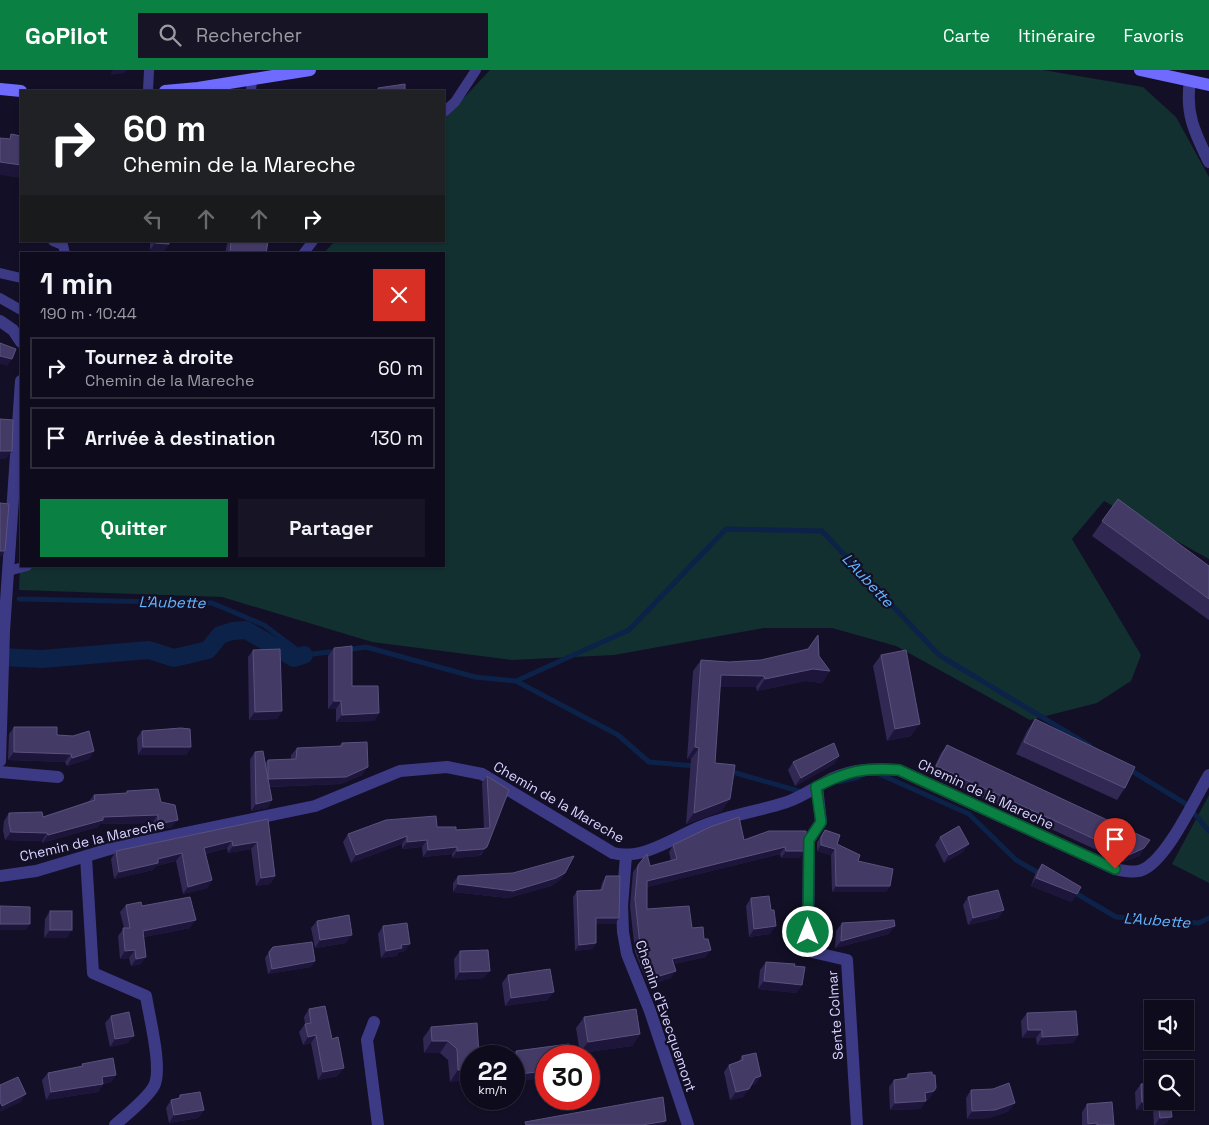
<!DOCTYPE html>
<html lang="fr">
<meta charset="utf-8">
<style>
:root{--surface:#0e0b1c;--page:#171425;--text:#f1f3f6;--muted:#9b9ba3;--line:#2e2b3b;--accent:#0b8043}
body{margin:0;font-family:"Space Grotesk",sans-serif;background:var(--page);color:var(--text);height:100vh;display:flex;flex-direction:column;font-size:19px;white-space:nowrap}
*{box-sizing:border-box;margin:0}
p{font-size:16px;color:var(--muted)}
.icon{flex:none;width:28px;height:28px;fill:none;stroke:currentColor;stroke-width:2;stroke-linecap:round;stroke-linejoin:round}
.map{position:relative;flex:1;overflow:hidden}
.drawer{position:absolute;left:20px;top:182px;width:425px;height:315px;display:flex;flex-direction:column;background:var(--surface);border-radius:0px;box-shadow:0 1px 4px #0004,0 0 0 1px var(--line)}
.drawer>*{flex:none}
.top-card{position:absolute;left:20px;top:20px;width:425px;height:152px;border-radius:0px;box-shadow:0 1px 4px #0004,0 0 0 1px var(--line);background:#202124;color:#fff;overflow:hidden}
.tools{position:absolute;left:1144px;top:930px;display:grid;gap:10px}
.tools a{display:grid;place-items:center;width:50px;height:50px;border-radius:0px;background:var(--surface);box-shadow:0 1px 4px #0004,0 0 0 1px var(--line);font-size:25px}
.speed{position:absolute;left:460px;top:975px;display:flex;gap:10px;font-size:25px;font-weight:700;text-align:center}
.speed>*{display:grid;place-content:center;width:65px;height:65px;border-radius:50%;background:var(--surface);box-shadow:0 1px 4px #0004,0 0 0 1px var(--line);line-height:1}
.speed small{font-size:12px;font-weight:400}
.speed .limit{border:8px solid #d22;background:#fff;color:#111}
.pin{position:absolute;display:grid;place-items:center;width:42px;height:42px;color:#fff;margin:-51px -21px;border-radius:50% 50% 50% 0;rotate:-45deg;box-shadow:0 0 5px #0007}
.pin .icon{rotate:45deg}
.me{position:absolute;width:55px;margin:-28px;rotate:0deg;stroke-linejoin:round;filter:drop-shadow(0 0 4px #0008)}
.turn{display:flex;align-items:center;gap:18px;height:105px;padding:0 20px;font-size:22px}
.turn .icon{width:65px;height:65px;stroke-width:2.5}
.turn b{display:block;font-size:35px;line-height:42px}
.lanes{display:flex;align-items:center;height:48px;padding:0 20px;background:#0003;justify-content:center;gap:25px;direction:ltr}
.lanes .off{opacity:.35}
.round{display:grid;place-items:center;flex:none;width:52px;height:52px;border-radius:0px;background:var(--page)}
.head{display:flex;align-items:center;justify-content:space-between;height:85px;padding:0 20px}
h1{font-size:30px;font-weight:700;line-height:38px}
.primary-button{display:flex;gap:10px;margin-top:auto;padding:10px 20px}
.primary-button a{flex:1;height:58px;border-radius:0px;background:var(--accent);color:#fff;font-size:20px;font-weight:700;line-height:58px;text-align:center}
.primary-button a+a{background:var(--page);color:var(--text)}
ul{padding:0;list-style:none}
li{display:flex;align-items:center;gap:15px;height:62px;margin:0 10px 8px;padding:0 10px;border:2px solid var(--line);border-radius:0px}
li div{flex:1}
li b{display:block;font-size:19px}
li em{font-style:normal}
header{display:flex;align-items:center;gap:30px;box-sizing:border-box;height:70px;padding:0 25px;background:var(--accent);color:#fff}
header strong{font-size:24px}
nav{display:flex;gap:28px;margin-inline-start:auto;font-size:18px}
.search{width:350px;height:45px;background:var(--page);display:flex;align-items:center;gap:12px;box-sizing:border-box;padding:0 18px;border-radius:0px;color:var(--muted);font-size:19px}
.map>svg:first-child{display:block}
</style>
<header>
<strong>GoPilot</strong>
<div class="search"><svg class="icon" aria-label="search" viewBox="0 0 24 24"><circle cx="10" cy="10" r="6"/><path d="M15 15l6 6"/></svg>Rechercher</div>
<nav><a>Carte</a><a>Itinéraire</a><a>Favoris</a></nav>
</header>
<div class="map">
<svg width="1209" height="1055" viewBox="0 0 1209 1055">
<rect width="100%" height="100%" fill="#130f26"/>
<g fill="#12302f">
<polygon points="490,0 1043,0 1143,17 1176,47 1209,107 1209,489 1104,431 1072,469 1141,585 1131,611 1097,633 1030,650 896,576 832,558 764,558 614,585 512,590 372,572 222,527 19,520 21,470 21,496 444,496 444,184 323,184 335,171 444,171 444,49"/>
<polygon points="1209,725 1209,813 1172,794"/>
</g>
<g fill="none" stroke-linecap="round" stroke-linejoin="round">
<g stroke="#0c2248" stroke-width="5">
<polyline points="19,529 212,533 264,555 304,585 338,581"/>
<polyline points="347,580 366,577 475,607 516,611 618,665 649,692 695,696"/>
<polyline points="516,611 629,560 726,459 822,461 939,585 1090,676"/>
<polyline points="1127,698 1186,734 1209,761"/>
<polyline points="729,701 802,722"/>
<polyline points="877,703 969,744 1016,790 1042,805"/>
<polyline points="839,712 859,707"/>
<polyline points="1072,821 1116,847 1199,853 1209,848"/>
</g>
<polyline stroke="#0c2248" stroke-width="18" points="0,587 42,589 149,580 174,588 208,580 220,565 233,561 246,560 294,588 304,585"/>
<g stroke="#3d3a85" stroke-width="10">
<polyline points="148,21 149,0"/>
<polyline points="251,21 252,10"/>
<polyline points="444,42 455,32 476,0"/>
<polyline points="53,171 63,175 65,184"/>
<polyline points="303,184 313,171"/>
<polyline points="0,203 21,208"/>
<polyline points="0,228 21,240"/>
<polyline points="8,501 27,496"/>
</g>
<g stroke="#3d3a85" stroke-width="12">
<path d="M 1190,11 C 1185,44 1195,63 1209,92"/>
<polyline points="0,251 13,260 21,272"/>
<polyline points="0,691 4,561 21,311"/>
<polyline points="0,702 58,707"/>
<polyline points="817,717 821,752 809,770 808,881 847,890 857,1055"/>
<polyline points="626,786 622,836 623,862 627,884 650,941 688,1055"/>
<path d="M 86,787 L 93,903 L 146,926 C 149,946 163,999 154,1016 C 147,1029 126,1045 115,1055"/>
<path d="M 0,806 L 36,801 L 113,778 L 315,736 L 400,701 L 447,697 L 482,704 L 613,783 C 643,791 674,767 702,756 C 730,745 759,741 787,732 C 803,726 816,717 831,709 C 853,699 875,698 899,700 L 1115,799 C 1124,801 1137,804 1146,798 C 1170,783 1194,730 1209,705"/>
<polyline points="374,952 367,970 378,1055"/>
</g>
<g stroke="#6f6bff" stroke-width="12">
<polyline points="1140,0 1209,15"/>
<polyline points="0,19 21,21"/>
<polyline points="165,21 198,18 310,0"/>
</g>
</g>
<g fill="#312854">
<polygon points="150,171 169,171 169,174 163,182 150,180"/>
<polygon points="229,171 268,171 266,184 225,184 227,174"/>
<polygon points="1118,429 1209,496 1209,550 1092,466"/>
<polygon points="334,578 352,616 379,643 374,651 336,652 336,639 328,639 328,586"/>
<polygon points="253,580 282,641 277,649 249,650 248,587"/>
<polygon points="881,585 911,666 887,671 873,596"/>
<polygon points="819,586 830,601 822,613 805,611 757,621 756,617 720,617 715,693 722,741 686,754 691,689 687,689 693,601 701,590 729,592 761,590"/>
<polygon points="1035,649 1125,718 1117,730 1016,684 1027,661"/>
<polygon points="14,657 57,665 94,681 89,689 67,696 65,692 8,690 9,664"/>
<polygon points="142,661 191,677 186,685 138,685 137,668"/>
<polygon points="342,673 362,705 341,714 269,717 272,730 267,738 251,741 250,689 255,682 265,693 268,690 291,689 291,685 297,678 339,676"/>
<polygon points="947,675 1144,778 1139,786 1123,792 931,704 941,683"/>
<polygon points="839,686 834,694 795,716 788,700 793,692"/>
<polygon points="487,706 509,720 482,784 479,786 452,788 452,784 423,787 422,777 402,779 402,774 351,793 343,772 348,764 437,757 456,760 484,759 482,713"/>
<polygon points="127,721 161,732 172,757 153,761 152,753 100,754 98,757 42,773 42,771 5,770 3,761 4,751 9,743 43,747 89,731 94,725 126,724"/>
<polygon points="268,749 275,806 270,814 256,816 251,779 228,783 227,778 205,784 212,810 207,818 183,824 176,791 156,796 153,800 114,809 111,789 116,781"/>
<polygon points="825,760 837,774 890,816 886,822 832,822 831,785 817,781 817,772"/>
<polygon points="769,761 800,788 781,788 780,784 647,817 647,839 692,858 706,887 674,894 671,908 648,915 635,882 630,836 633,802 638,795 650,796 671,791 669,782 673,775 744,770"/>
<polygon points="940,767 963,782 944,793 935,775"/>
<polygon points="1042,794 1072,832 1031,816 1036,802"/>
<polygon points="513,803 565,803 560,810 551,816 508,828 453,822 453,813 458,806"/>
<polygon points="606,806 615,854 596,854 596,873 592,879 575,881 573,827 577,821 600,820 602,813"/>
<polygon points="968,827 1004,840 998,848 968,855 963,835"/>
<polygon points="751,828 770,864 749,867 746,836"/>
<polygon points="126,835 190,858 144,867 141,894 131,896 129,888 120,889 118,866 124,858 120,842"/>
<polygon points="50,841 67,868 44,868 45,849"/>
<polygon points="317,851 346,873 315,878 311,858"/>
<polygon points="842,853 889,864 835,878 836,861"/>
<polygon points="383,856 405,881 399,882 396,886 381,888 378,864"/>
<polygon points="460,881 484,908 455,910 454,889"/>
<polygon points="269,882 315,891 311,897 268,904 265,888"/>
<polygon points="766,892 794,896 797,923 758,919 760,900"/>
<polygon points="508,905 548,930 505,936 502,913"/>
<polygon points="309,939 338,1006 318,1010 311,973 303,975 299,962 305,954 304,947"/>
<polygon points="1027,943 1078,965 1073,973 1037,975 1036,968 1022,968 1021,951"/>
<polygon points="111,946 128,973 110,977 105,953"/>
<polygon points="584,947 640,964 632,976 580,983 576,958"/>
<polygon points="431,957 479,986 450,1012 448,990 440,983 424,983 423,968"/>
<polygon points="569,974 514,1012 514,986 513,986 516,981"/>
<polygon points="742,986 756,1014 751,1015 743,1027 730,1030 724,1002 729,995 739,991"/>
<polygon points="82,994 116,1005 111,1012 103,1014 98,1022 46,1030 42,1010 48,1003 81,997"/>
<polygon points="1152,1003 1152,1031 1170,1031 1166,1054 1154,1055 1153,1040 1136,1040 1135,1022 1141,1014 1150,1013 1149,1008"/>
<polygon points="908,1004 932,1005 936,1018 929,1029 926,1030 920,1039 890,1040 889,1017 894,1010 905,1008"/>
<polygon points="971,1020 1009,1041 990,1048 967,1049 966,1028"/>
<polygon points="180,1025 204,1040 198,1048 169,1053 166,1038 171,1030 178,1029"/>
<polygon points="1087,1034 1114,1055 1082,1055 1082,1042"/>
</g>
<g fill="#1d163a">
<polygon points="113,0 127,0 124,3 110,5"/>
<polygon points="0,92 21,95 21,108 0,105"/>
<polygon points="155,173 169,174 163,182 150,180"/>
<polygon points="0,286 12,289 7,296 0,294"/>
<polygon points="0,381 12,381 6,389 0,389"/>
<polygon points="0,481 5,481 0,488"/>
<polygon points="813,599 830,601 822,613 805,611 757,621 765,609"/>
<polygon points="721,605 764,606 756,617 713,617"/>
<polygon points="334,631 341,631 336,639 328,639"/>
<polygon points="282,641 277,649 249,650 255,642"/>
<polygon points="379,643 374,651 336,652 342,645"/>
<polygon points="920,654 911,666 887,671 895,659"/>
<polygon points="143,677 191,677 186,685 138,685"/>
<polygon points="695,677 699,678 691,689 687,689"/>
<polygon points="94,681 89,689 67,696 72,688"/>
<polygon points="14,682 71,684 65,692 8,690"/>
<polygon points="839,686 834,694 795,716 801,708"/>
<polygon points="368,697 362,705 341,714 263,717 268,709"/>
<polygon points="730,729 722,741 686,754 694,743"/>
<polygon points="272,730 267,738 251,741 256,734"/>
<polygon points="158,745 152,753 100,754 98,757 42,773 48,765 103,747"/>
<polygon points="178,750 172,757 153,761 158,754"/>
<polygon points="11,762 47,763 42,771 5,770"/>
<polygon points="407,766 402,774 351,793 356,785"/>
<polygon points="427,770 422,777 402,779 407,772"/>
<polygon points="232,771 227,778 199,785 204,778"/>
<polygon points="257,772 251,779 228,783 233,776"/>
<polygon points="969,774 963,782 944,793 949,785"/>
<polygon points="821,775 835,779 831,785 817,781"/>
<polygon points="457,777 452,784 423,787 428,780"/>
<polygon points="487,777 479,786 452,788 457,781"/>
<polygon points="785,777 780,784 643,818 647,811"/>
<polygon points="1144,778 1139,786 1123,792 1129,785"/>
<polygon points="786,781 805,781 800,788 781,788"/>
<polygon points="182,783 176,791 156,796 153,800 114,809 119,802 158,789"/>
<polygon points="565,803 560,810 551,816 508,828 453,822 458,814"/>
<polygon points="275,806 270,814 256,816 261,808"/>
<polygon points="1036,808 1077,824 1072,832 1031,816"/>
<polygon points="212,810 207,818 183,824 188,817"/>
<polygon points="836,816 890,816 886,822 832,822"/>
<polygon points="1004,840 998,848 968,855 973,848"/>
<polygon points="596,848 619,848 615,854 592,854"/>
<polygon points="196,850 190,858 138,868 143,861"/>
<polygon points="0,854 30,854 26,860 0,860"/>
<polygon points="776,856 770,864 749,867 754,859"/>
<polygon points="895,856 889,864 835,878 841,871"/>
<polygon points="50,860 72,860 67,868 44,868"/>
<polygon points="352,865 346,873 315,878 320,870"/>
<polygon points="596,873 592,879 575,881 579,875"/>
<polygon points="410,874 405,881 399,882 396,886 381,888 386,881 401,875"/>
<polygon points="135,880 129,888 120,889 125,881"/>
<polygon points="711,880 706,887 667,896 672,889"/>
<polygon points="146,887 141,894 131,896 136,889"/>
<polygon points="315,891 311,897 268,904 272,899"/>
<polygon points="490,901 484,908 455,910 460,902"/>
<polygon points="676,901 671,908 648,915 653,908"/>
<polygon points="764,911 802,915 797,923 758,919"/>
<polygon points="554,922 548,930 505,936 511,928"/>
<polygon points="1028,960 1042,960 1036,968 1022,968"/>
<polygon points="640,964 632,976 580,983 588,972"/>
<polygon points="316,965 311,973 303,975 308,967"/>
<polygon points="1078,965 1073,973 1037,975 1042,967"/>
<polygon points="134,966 128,973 110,977 115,969"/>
<polygon points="432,971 448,971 440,983 424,983"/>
<polygon points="344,998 338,1006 318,1010 323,1002"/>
<polygon points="471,999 471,1010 450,1012 458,1000"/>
<polygon points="546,1001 546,1008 514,1012 519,1004"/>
<polygon points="116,1005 111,1012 97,1015 102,1007"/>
<polygon points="761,1006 756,1014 750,1015 755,1008"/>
<polygon points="103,1014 98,1022 46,1030 51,1022"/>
<polygon points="936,1018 929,1029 920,1031 925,1023"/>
<polygon points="749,1019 743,1027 730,1030 736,1022"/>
<polygon points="26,1024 21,1032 0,1042 0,1039 2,1036"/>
<polygon points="926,1031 920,1039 890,1040 895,1033"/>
<polygon points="1142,1032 1158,1033 1153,1040 1136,1040"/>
<polygon points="1015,1033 1009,1041 990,1048 967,1049 972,1041"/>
<polygon points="204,1040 198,1048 169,1053 174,1045"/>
<polygon points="1172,1047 1166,1054 1155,1055 1160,1048"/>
<polygon points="666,1051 663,1055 642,1055"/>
<polygon points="1097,1053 1095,1055 1087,1055 1088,1054"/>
</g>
<g fill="#433a66" stroke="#5a527e">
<polygon points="405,14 405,21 378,21 378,18"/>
<polygon points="11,64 21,66 21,95 0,92 0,68 10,69"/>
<polygon points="155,171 169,171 169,174 155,173"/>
<polygon points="231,171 268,171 266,184 230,183"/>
<polygon points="0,273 16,279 12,289 0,286"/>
<polygon points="0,349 13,350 12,381 0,381"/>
<polygon points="1118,429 1209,496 1209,529 1102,451"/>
<polygon points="0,433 9,434 5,481 0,481"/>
<polygon points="818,565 819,586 830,601 813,599 765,609 764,606 721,605 715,693 735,695 730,729 694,743 699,678 695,677 701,590 729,592 761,590 808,579"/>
<polygon points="352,576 352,616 378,616 379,643 342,645 341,631 334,631 334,578"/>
<polygon points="280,579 282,641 255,642 253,580"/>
<polygon points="906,580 920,654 895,659 881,585"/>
<polygon points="1035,649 1135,697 1125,718 1024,672"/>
<polygon points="14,657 57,657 57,665 73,666 89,661 94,681 72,688 71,684 14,682"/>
<polygon points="181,658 190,659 191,677 143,677 142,661"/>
<polygon points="367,672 368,697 346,707 268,709 272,730 256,734 255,682 263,681 268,709 268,690 296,689 297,678 342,676 342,673"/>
<polygon points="834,673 839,686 801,708 793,692"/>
<polygon points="947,675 1150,770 1144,778 1129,785 936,696"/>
<polygon points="487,706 509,720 487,777 484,779 457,781 457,777 428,780 427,770 407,772 407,766 356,785 348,764 386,750 436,746 437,757 456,757 456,760 490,758"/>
<polygon points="158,719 161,732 175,735 178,750 158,754 158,745 103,747 103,750 48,765 47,763 11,762 9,753 9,743 42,742 43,747 95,730 94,725 127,723 127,721"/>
<polygon points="739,747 744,770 769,761 806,761 805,781 786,781 785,777 647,811 647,839 689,836 692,858 703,857 704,869 708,869 711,880 672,889 676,901 653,908 640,875 635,829 638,795 647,784 650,796 677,789 673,775 710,757"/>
<polygon points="268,749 275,806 261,808 257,772 233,776 232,771 204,778 212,810 188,817 182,783 158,789 158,793 119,802 116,781"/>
<polygon points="959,756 969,774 949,785 940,767"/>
<polygon points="825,760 840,765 837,774 860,785 858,791 893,799 890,816 836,816 835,779 821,775 821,767"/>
<polygon points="574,786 565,803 556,808 513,821 458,814 458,806 513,803"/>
<polygon points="1042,794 1081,817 1077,824 1036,808"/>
<polygon points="606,806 620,806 619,848 596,848 596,873 579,875 577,821 602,820"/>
<polygon points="998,820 1004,840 973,848 968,827"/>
<polygon points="769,826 771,840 774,840 776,856 754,859 751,828"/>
<polygon points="190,827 196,850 143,861 146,887 136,889 135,880 125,881 123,858 130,858 126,835 141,832 142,836"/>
<polygon points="0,836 30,837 30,854 0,854"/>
<rect x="50" y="841" width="22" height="19"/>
<polygon points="349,845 352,865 320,870 317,851"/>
<polygon points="894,850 895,856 841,871 842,853"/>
<polygon points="407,853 410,874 401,875 402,878 386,881 383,856"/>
<polygon points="312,872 315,891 272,899 269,882 273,877"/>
<polygon points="488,880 490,901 460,902 460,881"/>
<polygon points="766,892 795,894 794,896 805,897 802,915 764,911"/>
<polygon points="550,899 554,922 511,928 508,905"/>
<polygon points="325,936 332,969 338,967 344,998 323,1002 316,965 308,967 305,954 311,953 309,939"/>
<polygon points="636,939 640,964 588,972 584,947"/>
<polygon points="1076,941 1078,965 1042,967 1042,960 1028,960 1027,943"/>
<polygon points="129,942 134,966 115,969 111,946"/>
<polygon points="477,953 479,986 471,986 471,999 458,1000 457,979 448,971 432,971 431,957"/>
<polygon points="569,974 570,986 546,986 546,1001 519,1004 516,981"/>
<polygon points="756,983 761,1006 755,1008 749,1019 736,1022 729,995 743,990 742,986"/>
<polygon points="113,988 116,1005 102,1007 103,1014 51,1022 48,1003 83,996 82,994"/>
<polygon points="932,1002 932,1005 935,1005 936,1018 934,1021 925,1023 926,1031 895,1033 894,1010 908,1008 908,1004"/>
<polygon points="18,1007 26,1024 2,1036 0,1032 0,1015"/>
<polygon points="1009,1013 1015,1033 995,1040 972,1041 971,1020 993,1019"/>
<polygon points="1152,1013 1152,1031 1170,1031 1172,1047 1160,1048 1158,1033 1142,1032 1141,1014"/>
<polygon points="200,1022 204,1040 174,1045 171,1030 180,1028 180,1025"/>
<polygon points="663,1027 666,1051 642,1055 526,1055 525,1052"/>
<polygon points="1112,1032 1114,1055 1097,1055 1097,1053 1088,1054 1087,1034"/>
</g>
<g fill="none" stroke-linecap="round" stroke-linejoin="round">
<g stroke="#07532c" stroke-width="12">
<path id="route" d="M 808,862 L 809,770 L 821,752 L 816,717 C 847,701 865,697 899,700 L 1115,799"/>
</g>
<use href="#route" stroke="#0b8043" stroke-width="9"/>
</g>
<g text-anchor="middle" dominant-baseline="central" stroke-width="4.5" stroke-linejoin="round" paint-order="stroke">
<g font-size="14" fill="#d9d4ff" stroke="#130f26">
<text transform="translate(986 724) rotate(25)">Chemin de la Mareche</text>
<text transform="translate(559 732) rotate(30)">Chemin de la Mareche</text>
<text transform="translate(92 770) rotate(-13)">Chemin de la Mareche</text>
<text transform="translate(835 945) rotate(-94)">Sente Colmar</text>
<text transform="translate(666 946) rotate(71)">Chemin d'Evecquemont</text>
</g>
<g font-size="15" font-style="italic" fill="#62b6ff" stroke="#130f26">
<text transform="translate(868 510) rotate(47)">L'Aubette</text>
<text transform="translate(172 532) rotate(1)">L'Aubette</text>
<text transform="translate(1157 850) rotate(4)">L'Aubette</text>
</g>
</g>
</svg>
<div class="tools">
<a><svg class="icon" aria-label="sound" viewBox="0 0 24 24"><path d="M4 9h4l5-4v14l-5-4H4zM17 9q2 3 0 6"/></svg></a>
<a><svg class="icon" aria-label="search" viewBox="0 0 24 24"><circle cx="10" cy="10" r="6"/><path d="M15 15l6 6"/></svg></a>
</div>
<div class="speed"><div>22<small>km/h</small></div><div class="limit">30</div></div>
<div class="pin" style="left:1115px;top:799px;background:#d93025"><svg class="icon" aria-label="arrive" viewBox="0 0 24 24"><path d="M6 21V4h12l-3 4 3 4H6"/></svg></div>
<svg class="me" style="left:808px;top:862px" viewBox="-20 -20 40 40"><circle r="17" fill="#0b8043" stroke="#fff" stroke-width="3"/><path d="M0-11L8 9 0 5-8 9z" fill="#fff"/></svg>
<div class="top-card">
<div class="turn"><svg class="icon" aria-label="right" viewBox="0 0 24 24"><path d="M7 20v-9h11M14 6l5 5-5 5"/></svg><div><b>60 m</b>Chemin de la Mareche</div></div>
<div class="lanes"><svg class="icon off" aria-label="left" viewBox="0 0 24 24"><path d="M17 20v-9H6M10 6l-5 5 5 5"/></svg><svg class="icon off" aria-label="ahead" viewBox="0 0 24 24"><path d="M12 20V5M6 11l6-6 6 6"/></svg><svg class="icon off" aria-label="ahead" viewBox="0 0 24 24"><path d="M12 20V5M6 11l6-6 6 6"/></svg><svg class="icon" aria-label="right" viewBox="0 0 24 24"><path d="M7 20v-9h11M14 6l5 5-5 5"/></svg></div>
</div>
<section class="drawer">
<div class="head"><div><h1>1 min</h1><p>190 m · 10:44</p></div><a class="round" style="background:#d93025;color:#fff"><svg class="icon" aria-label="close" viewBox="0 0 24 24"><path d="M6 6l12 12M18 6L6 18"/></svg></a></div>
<ul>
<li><svg class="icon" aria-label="right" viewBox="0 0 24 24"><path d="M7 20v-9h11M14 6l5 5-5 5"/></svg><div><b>Tournez à droite</b><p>Chemin de la Mareche</p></div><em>60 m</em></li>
<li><svg class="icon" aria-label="arrive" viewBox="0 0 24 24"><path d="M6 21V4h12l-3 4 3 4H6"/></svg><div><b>Arrivée à destination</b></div><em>130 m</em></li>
</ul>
<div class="primary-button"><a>Quitter</a><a>Partager</a></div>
</section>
</div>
